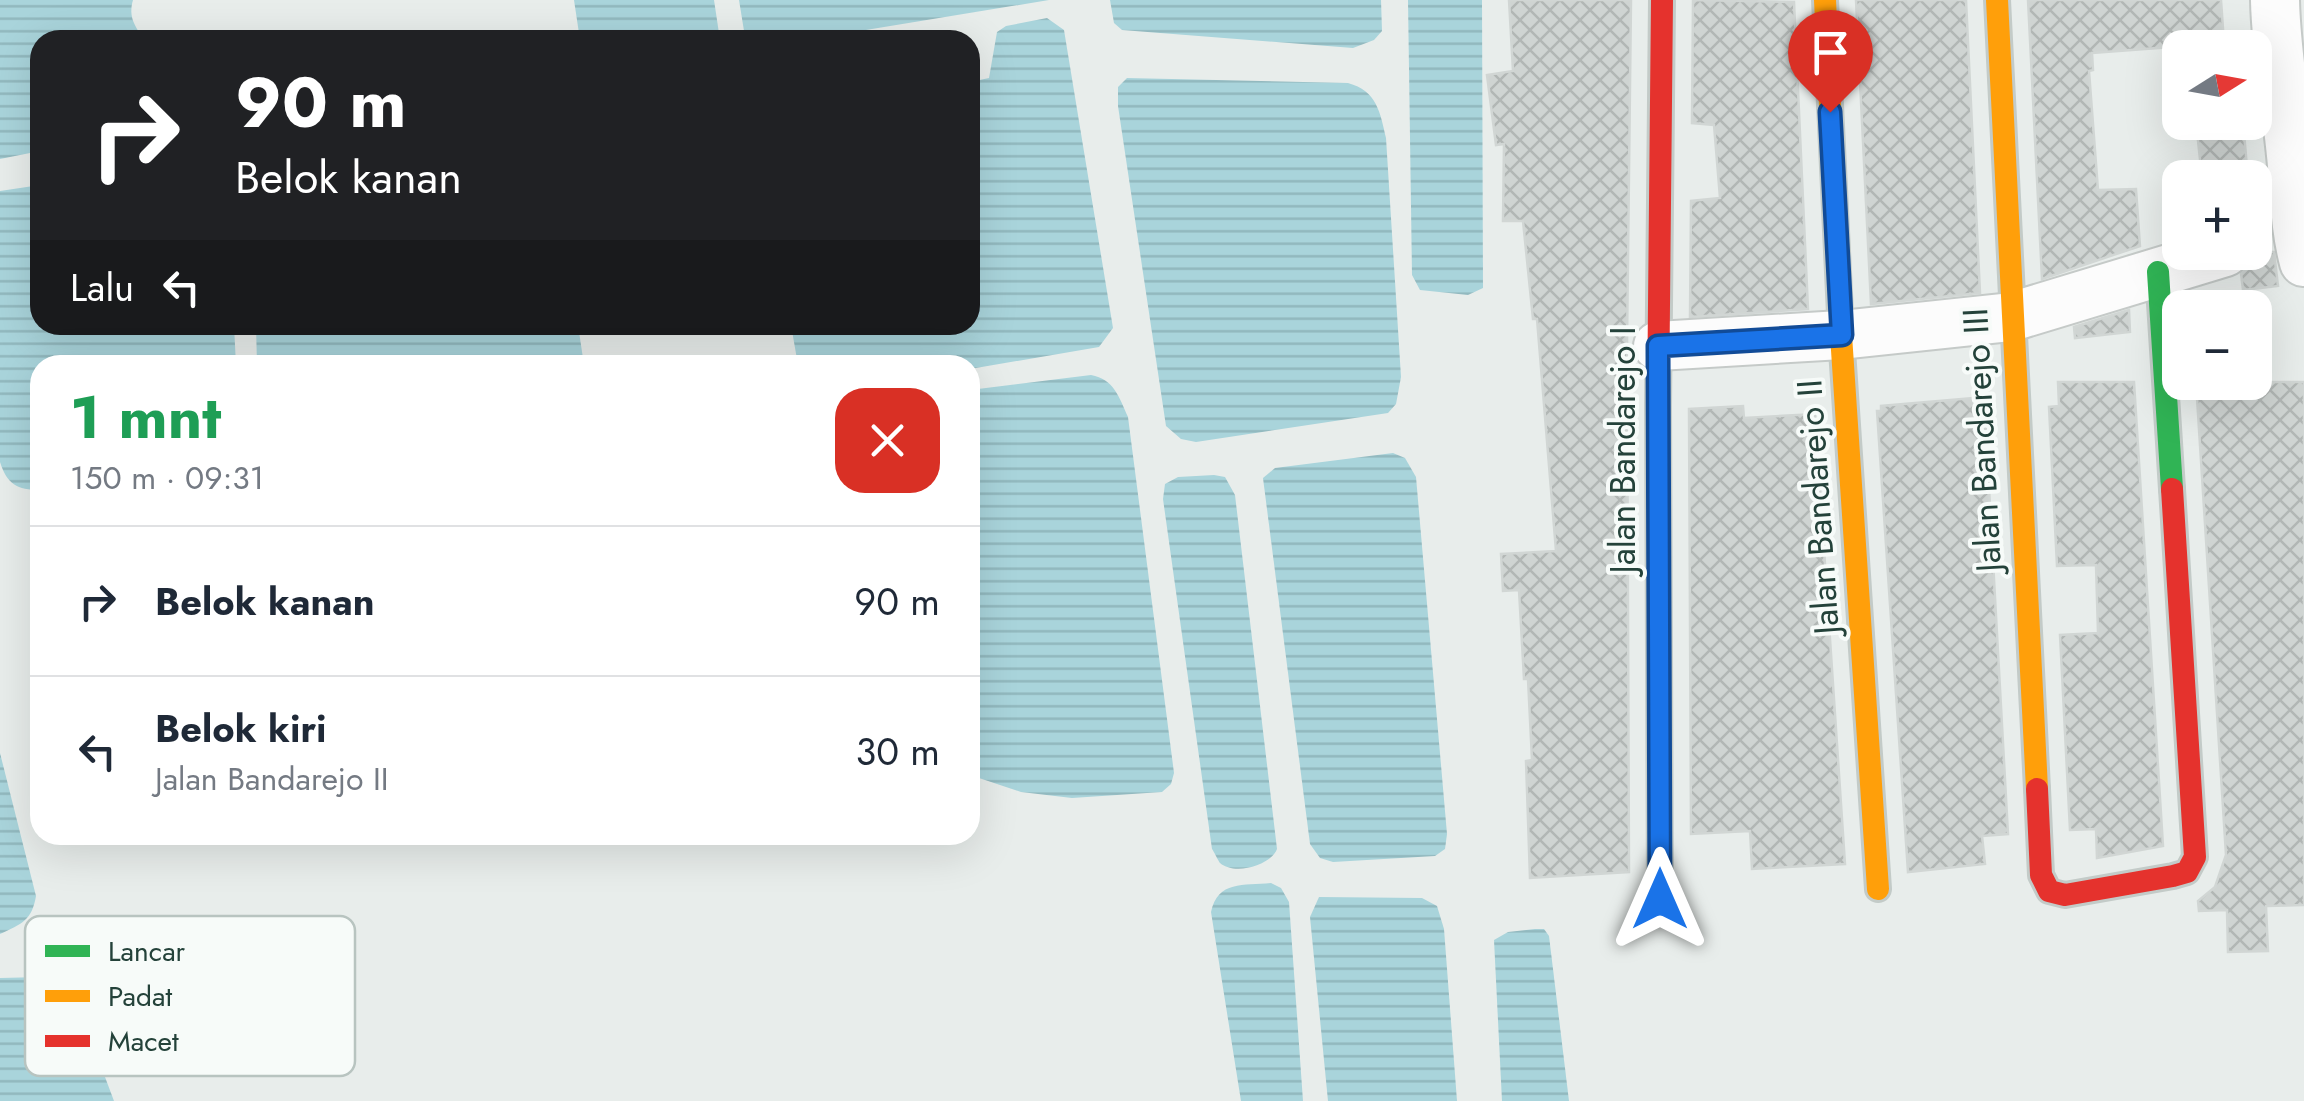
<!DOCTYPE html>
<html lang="id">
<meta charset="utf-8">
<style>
:root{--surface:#fff;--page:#f2f2f3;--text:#1f2937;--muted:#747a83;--line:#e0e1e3}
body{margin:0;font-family:Jost,sans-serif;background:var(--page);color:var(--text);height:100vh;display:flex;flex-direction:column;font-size:38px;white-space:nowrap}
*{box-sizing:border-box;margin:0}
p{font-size:32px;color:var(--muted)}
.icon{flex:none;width:55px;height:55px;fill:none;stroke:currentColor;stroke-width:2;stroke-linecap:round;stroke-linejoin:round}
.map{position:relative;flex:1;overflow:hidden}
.panel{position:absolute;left:30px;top:355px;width:950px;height:490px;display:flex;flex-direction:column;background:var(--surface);border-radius:30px;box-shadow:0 10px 40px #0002}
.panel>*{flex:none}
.banner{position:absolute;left:30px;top:30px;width:950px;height:305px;border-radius:30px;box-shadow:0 10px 40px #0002;background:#202124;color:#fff;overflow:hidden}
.needle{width:65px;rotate:79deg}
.buttons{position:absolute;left:2162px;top:30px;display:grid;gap:20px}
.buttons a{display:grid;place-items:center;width:110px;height:110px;border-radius:20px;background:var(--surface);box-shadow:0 10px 40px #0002;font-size:50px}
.pin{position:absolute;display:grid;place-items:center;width:85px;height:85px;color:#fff;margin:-102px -42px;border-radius:50% 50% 50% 0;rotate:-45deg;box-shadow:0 0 10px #0007}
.pin .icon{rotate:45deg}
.me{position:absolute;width:110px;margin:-55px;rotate:0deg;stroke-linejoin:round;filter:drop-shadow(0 0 8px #0008)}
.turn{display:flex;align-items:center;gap:35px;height:210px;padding:0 40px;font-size:45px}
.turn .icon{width:130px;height:130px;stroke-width:2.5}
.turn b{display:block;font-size:70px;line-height:85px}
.then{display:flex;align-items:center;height:95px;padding:0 40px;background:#0003;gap:20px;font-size:38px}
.round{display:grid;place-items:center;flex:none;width:105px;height:105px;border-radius:30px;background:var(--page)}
.head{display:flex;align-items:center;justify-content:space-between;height:170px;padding:0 40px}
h1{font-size:60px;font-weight:700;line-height:75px;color:#1e9e55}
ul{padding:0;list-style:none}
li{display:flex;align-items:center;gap:30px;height:150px;padding:0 40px;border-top:2px solid var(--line)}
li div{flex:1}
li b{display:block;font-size:38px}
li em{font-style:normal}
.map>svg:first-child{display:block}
</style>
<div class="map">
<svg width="2304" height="1101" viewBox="0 0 2304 1101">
<defs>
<pattern id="water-rules" width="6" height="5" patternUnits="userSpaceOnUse" patternTransform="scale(2.5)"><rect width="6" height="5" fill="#a9d4db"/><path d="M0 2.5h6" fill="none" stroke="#91b7bd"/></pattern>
<pattern id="building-cross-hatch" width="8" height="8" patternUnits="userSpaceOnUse" patternTransform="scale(2.5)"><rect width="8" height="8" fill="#cfd4d2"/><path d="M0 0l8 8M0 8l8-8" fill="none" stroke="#b2b7b5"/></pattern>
</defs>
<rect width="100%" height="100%" fill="#e8edeb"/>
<g fill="url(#water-rules)">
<path d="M 0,0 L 133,0 C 128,17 135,27 145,40 L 40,40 L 40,151 L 0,159 Z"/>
<polygon points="574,0 714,0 720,40 580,40"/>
<polygon points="739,0 1049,0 805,40 749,40 745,37"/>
<polygon points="1110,0 1381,0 1382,31 1374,40 1353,48 1122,30 1114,23"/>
<polygon points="1408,0 1482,0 1483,288 1468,295 1420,290 1412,275"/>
<polygon points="1047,18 1064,30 1113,328 1099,347 970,369 970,365 798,365 791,325 970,325 970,82 989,78 997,32 1006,26"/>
<path d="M 1127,78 L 1348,83 C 1377,91 1380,112 1386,138 L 1401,377 L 1396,404 L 1388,413 L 1196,442 L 1181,439 L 1166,426 L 1118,106 L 1118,87 Z"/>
<path d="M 40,185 L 40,325 L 234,325 L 236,365 L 40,365 L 40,490 C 17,490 7,484 0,462 L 0,191 Z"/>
<polygon points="256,325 578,325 584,365 257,365"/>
<path d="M 1091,375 C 1114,379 1119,397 1128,417 L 1174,773 L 1171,784 L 1162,792 L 1072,798 L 1021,792 L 970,775 L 970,390 Z"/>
<polygon points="1393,453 1405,458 1416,477 1447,834 1445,849 1435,856 1333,862 1320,858 1310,844 1263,478 1275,468"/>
<path d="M 1214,475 L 1225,477 L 1235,495 L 1277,849 C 1271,865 1235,876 1220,863 C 1219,862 1213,850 1212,849 L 1163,499 L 1165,484 L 1178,477 Z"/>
<path d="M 0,753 L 36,896 C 32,920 22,924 0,934 Z"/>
<path d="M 1271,883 L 1281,888 L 1289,902 L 1303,1101 L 1241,1101 L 1211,912 C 1218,880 1243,886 1271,883 Z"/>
<polygon points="1319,897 1422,898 1437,906 1444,929 1457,1101 1328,1101 1310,917"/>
<polygon points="1535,929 1544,929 1549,936 1569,1101 1502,1101 1494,940 1508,932"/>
<polygon points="41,977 73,992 114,1101 0,1101 0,978"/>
</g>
<g fill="url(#building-cross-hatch)" stroke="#d1d6d4" stroke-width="2.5">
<polygon points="1509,0 1631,0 1627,346 1629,872 1530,878 1526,761 1532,760 1528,679 1524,679 1519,590 1503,591 1501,554 1556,551 1537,319 1533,319 1523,221 1503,221 1504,144 1496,145 1487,75 1513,71"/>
<polygon points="1693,0 1794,2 1808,309 1690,317 1691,201 1720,198 1714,125 1692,123"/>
<polygon points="1856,0 1966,0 1980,293 1871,304"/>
<polygon points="2028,0 2221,0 2224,43 2092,53 2093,70 2089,71 2098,190 2136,189 2140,246 2042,279"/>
<polygon points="2196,122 2243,122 2248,178 2202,178"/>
<polygon points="2252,252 2274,252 2278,286 2243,290 2241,273 2251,259"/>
<polygon points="2129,310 2130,332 2075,338 2074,327"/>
<polygon points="2058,382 2134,382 2163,846 2097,858 2096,829 2070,830 2060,635 2098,633 2096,565 2057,566 2049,407 2059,406"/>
<polygon points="2196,382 2304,382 2304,905 2266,906 2268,951 2228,952 2227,910 2199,911 2198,901 2215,887 2226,855"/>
<polygon points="1984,397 2008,834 1982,836 1985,864 1908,872 1877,411 1881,411 1881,406"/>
<polygon points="1743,406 1744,418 1815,414 1845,864 1752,869 1750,831 1691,834 1689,409"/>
</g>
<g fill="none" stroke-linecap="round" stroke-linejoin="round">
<g stroke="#c5cac8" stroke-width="52">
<g id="street">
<path d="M 2275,0 C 2276,52 2286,103 2291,155 C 2295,191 2294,226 2304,262"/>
<polyline points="1658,346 1841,335 2011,317 2225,252"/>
</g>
</g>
<g stroke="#c3cbc8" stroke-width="28">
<polyline id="fast" points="2158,272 2172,489"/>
</g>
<g stroke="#c3cbc8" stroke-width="28">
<g id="slow">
<polyline points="1825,0 1841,335 1878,889"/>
<polyline points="1997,0 2037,789"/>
<polyline points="1658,406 1660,899"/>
</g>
</g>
<g stroke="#c3cbc8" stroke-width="28">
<g id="jam">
<polyline points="1658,406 1662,0"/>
<polyline points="2037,789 2041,875 2049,891 2065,895 2173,876 2187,872 2195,857 2172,489"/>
</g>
</g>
<use href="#street" stroke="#fcfcfc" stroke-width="48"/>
<use href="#fast" stroke="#30b455" stroke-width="22"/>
<use href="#slow" stroke="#ff9f0a" stroke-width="22"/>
<use href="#jam" stroke="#e5322d" stroke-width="22"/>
</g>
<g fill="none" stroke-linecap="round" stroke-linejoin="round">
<g stroke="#114b97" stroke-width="25">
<polyline id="route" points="1660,899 1658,346 1842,335 1830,112"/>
</g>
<use href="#route" stroke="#1a73e8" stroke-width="18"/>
</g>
<g text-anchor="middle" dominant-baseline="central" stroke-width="8" stroke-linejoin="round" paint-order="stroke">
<g font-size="35" fill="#24423a" stroke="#f7fbf9">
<text transform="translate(1982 440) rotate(-93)">Jalan Bandarejo III</text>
<text transform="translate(1623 450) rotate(-90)">Jalan Bandarejo I</text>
<text transform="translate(1818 507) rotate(-94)">Jalan Bandarejo II</text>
</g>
</g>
<rect x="25" y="916" width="330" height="160" rx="15" fill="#f7fbf9" stroke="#b8c4c0" stroke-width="2.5"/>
<rect x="45" y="945" width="45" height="12" fill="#30b455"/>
<rect x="45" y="990" width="45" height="12" fill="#ff9f0a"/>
<rect x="45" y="1035" width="45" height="12" fill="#e5322d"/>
<g font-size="28" fill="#24423a">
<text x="108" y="961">Lancar</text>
<text x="108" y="1006">Padat</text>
<text x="108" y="1051">Macet</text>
</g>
</svg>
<div class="buttons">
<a><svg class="needle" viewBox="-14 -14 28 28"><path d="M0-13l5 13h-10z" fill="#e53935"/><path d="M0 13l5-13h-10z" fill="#747a83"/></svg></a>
<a>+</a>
<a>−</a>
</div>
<div class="pin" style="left:1830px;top:112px;background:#d93025"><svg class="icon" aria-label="arrive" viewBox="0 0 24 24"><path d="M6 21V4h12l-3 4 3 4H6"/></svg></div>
<svg class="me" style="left:1660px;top:899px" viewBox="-20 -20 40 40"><path d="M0-17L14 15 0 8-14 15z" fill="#1a73e8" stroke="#fff" stroke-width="4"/></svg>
<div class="banner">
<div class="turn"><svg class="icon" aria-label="right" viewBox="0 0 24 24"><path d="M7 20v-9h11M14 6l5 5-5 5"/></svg><div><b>90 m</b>Belok kanan</div></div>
<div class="then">Lalu<svg class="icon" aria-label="left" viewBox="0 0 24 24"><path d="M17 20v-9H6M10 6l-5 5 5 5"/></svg></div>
</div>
<section class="panel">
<div class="head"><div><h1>1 mnt</h1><p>150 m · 09:31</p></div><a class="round" style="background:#d93025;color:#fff"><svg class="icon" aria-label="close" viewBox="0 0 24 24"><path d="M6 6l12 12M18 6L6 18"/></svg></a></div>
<ul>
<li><svg class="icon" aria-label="right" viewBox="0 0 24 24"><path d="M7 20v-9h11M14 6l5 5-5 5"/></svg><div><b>Belok kanan</b></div><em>90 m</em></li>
<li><svg class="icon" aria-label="left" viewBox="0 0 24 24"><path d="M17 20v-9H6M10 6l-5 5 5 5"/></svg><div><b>Belok kiri</b><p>Jalan Bandarejo II</p></div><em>30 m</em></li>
</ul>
</section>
</div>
